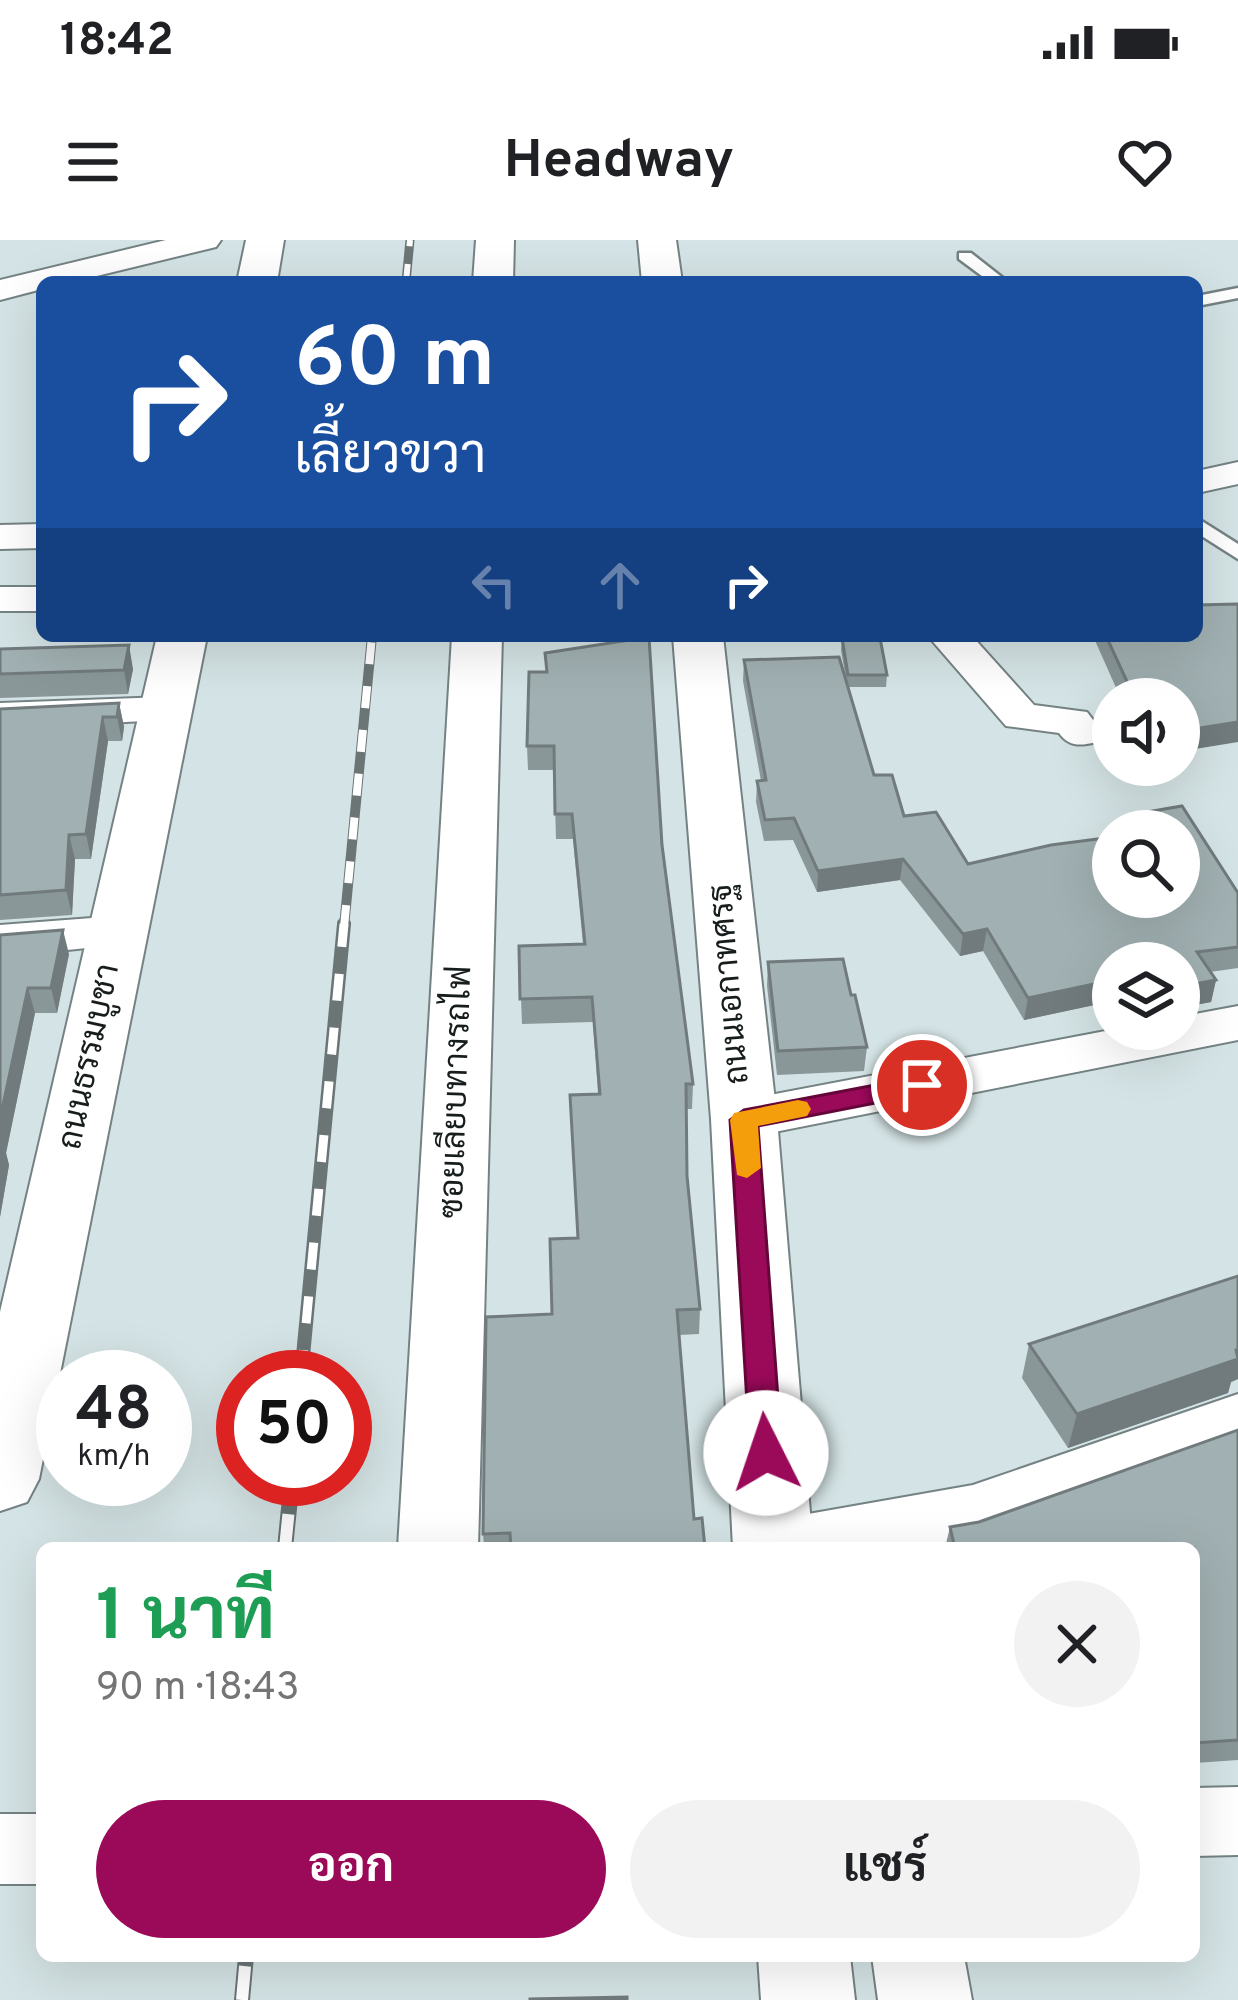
<!DOCTYPE html>
<html lang="th">
<meta charset="utf-8">
<style>
:root{--surface:#fff;--page:#f2f2f2;--text:#202124;--muted:#757577;--accent:#9b0959}
body{margin:0;font-family:Overpass,Sarabun,sans-serif;background:var(--page);color:var(--text);height:100vh;display:flex;flex-direction:column;font-size:45px;white-space:nowrap}
*{box-sizing:border-box;margin:0}
p{font-size:39px;color:var(--muted)}
.icon{flex:none;width:66px;height:66px;fill:none;stroke:currentColor;stroke-width:2;stroke-linecap:round;stroke-linejoin:round}
.map{position:relative;flex:1;overflow:hidden}
.details{position:absolute;left:36px;top:1302px;width:1164px;height:420px;display:flex;flex-direction:column;background:var(--surface);border-radius:18px;box-shadow:0 12px 48px #0002}
.details>*{flex:none}
.hud{position:absolute;left:36px;top:36px;width:1167px;height:366px;border-radius:18px;box-shadow:0 12px 48px #0002;background:#1a4fa0;color:#fff;overflow:hidden}
.controls{position:absolute;left:1092px;top:438px;display:grid;gap:24px}
.controls a{display:grid;place-items:center;width:108px;height:108px;border-radius:50%;background:var(--surface);box-shadow:0 12px 48px #0002;font-size:60px}
.speed{position:absolute;left:36px;top:1110px;display:flex;gap:24px;font-size:60px;font-weight:700;text-align:center}
.speed>*{display:grid;place-content:center;width:156px;height:156px;border-radius:50%;background:var(--surface);box-shadow:0 12px 48px #0002;line-height:1}
.speed small{font-size:30px;font-weight:400}
.speed .limit{border:18px solid #d22;background:#fff;color:#111}
.pin{position:absolute;display:grid;place-items:center;width:102px;height:102px;color:#fff;margin:-51px;border:6px solid #fff;border-radius:50%;box-shadow:0 3px 12px #0007}
.me{position:absolute;width:132px;margin:-66px;rotate:356deg;stroke-linejoin:round;filter:drop-shadow(0 0 9px #0008)}
.turn{display:flex;align-items:center;gap:42px;height:252px;padding:0 60px;font-size:54px}
.turn .icon{width:156px;height:156px;stroke-width:2.5}
.turn b{display:block;font-size:84px;line-height:102px}
.lanes{display:flex;align-items:center;height:114px;padding:0 60px;background:#0003;justify-content:center;gap:60px;direction:ltr}
.lanes .off{opacity:.35}
.round{display:grid;place-items:center;flex:none;width:126px;height:126px;border-radius:63px;background:var(--page)}
.summary{display:flex;align-items:center;justify-content:space-between;height:204px;padding:0 60px}
h1{font-size:72px;font-weight:700;line-height:90px;color:#1e9e55}
.action{display:flex;gap:24px;margin-top:auto;padding:24px 60px}
.action a{flex:1;height:138px;border-radius:72px;background:var(--accent);color:#fff;font-size:48px;font-weight:700;line-height:138px;text-align:center}
.action a+a{background:var(--page);color:var(--text)}
.status{display:flex;justify-content:space-between;align-items:center;height:84px;padding:0 60px;background:var(--surface);direction:ltr}
.status svg{height:33px;fill:currentColor}
header{display:flex;justify-content:space-between;align-items:center;height:156px;padding:0 60px;background:var(--surface);font-size:54px;font-weight:700}
.map>svg:first-child{display:block}
</style>
<div class="status"><b>18:42</b><svg viewBox="0 0 49 12"><path d="M0 12V9h3v3zM5 12V6h3v6zM10 12V3h3v9zM15 12V0h3v12zM26 1h20v11H26zM47 4h2v5h-2z"/></svg></div>
<header><svg class="icon" aria-label="menu" viewBox="0 0 24 24"><path d="M4 6h16M4 12h16M4 18h16"/></svg>Headway<svg class="icon" aria-label="heart" viewBox="0 0 24 24"><path d="M12 20l-8-8c-3-5 5-10 8-4 3-6 11-1 8 4z"/></svg></header>
<div class="map">
<svg width="1238" height="1760" viewBox="0 0 1238 1760">
<rect width="100%" height="100%" fill="#d4e3e5"/>
<g fill="none" stroke-linecap="round" stroke-linejoin="round">
<g stroke="#758284" stroke-width="5">
<g id="service">
<polygon points="959,13 971,13 1008,42 990,42 959,19"/>
<polygon points="1238,48 1238,58 1197,66 1197,56"/>
<polygon points="1197,278 1238,304 1238,319 1197,293"/>
</g>
</g>
<g stroke="#758284" stroke-width="4">
<g id="minor">
<polygon points="166,0 221,0 216,7 72,42 42,42 42,49 0,60 0,40"/>
<polygon points="1238,222 1238,244 1197,253 1197,231"/>
<polygon points="42,284 42,308 0,309 0,285"/>
<rect x="0" y="347" width="42" height="24"/>
<path d="M 928,396 L 972,396 L 1034,465 L 1087,472 L 1103,493 L 1097,502 C 1080,506 1069,507 1059,493 L 1006,486 Z"/>
<polygon points="165,457 180,461 187,470 180,479 0,489 0,463"/>
<polygon points="118,676 135,681 143,692 135,703 0,717 0,685"/>
<polygon points="1238,766 1238,800 744,898 725,892 717,879 725,866 744,860 1116,789 1179,789 1179,777"/>
<polygon points="1238,1154 1238,1204 973,1299 924,1308 741,1308 751,1288 774,1280 973,1245"/>
<polygon points="1238,1547 1238,1615 1194,1616 1194,1548"/>
<rect x="0" y="1574" width="42" height="70"/>
</g>
</g>
<g stroke="#758284" stroke-width="4">
<g id="tertiary">
<polygon points="476,0 514,0 513,42 473,42"/>
<polygon points="452,396 502,396 478,1308 398,1308"/>
<polygon points="872,1716 964,1716 972,1760 878,1760"/>
</g>
</g>
<g stroke="#758284" stroke-width="4">
<g id="secondary">
<polygon points="246,0 284,0 277,42 237,42"/>
<polygon points="638,0 676,0 682,42 642,42"/>
<polygon points="157,396 207,396 39,1239 27,1262 0,1271 0,1072"/>
<polygon points="673,396 723,396 777,879 813,1308 733,1308 711,879"/>
<polygon points="758,1716 850,1716 855,1760 761,1760"/>
</g>
</g>
<use href="#service" fill="#fff" fill-rule="evenodd"/>
<use href="#minor" fill="#fff" fill-rule="evenodd"/>
<use href="#tertiary" fill="#fff" fill-rule="evenodd"/>
<use href="#secondary" fill="#fff" fill-rule="evenodd"/>
<g stroke="#6b7576" stroke-width="9">
<polyline id="rail-far3" points="406,42 410,0"/>
</g>
<g stroke="#6b7576" stroke-width="10">
<polyline id="rail-far2" points="344,687 372,396"/>
</g>
<g stroke="#6b7576" stroke-width="14">
<polyline id="rail-far1" points="301,1137 344,684"/>
</g>
<g stroke="#6b7576" stroke-width="16">
<g id="rail">
<polyline points="285,1308 292,1239"/>
<polyline points="242,1760 246,1716"/>
</g>
</g>
<use href="#rail-far3" stroke="#fff" stroke-width="6" stroke-dasharray="18" stroke-linecap="butt"/>
<use href="#rail-far2" stroke="#fff" stroke-width="8" stroke-dasharray="22" stroke-linecap="butt"/>
<use href="#rail-far1" stroke="#fff" stroke-width="9" stroke-dasharray="27" stroke-linecap="butt"/>
<use href="#rail" stroke="#fff" stroke-width="12" stroke-dasharray="34" stroke-linecap="butt"/>
</g>
<g fill="#8a9799">
<polygon points="1238,364 1189,510 1179,506 1179,459 1121,459 1093,396 1197,396"/>
<polygon points="842,398 880,398 887,435 886,447 848,447 874,535 892,535 904,576 936,572 968,624 1051,605 1113,597 1113,657 1179,657 1179,591 1126,591 1129,575 1182,566 1238,653 1238,728 1210,732 1216,740 1211,762 1179,768 1179,723 1113,723 1113,761 1024,780 983,711 960,716 900,640 817,652 793,600 764,601 756,562 757,541 761,541 743,441 744,420 839,417 846,440 841,410"/>
<polygon points="0,409 133,429 128,454 0,458"/>
<polygon points="545,413 662,605 693,844 692,869 687,869 687,936 700,1069 699,1094 679,1095 694,1279 705,1308 484,1308 483,1294 577,998 598,854 593,782 522,784 519,706 583,704 573,599 556,599 554,530 528,530 527,506 546,432"/>
<polygon points="119,463 124,487 122,501 108,501 91,619 75,619 72,675 0,680 0,469"/>
<polygon points="0,695 69,714 57,773 35,773 6,913 9,925 0,977"/>
<polygon points="768,722 851,755 867,807 864,831 777,835 767,746"/>
<polygon points="1238,1036 1238,1139 1231,1142 1228,1153 1068,1208 1022,1138 1029,1104"/>
<polygon points="1238,1190 1238,1520 1195,1523 1194,1530 1194,1308 945,1308 950,1287 979,1282"/>
</g>
<g fill="#717b7d">
<polygon points="129,405 133,429 128,454 124,430"/>
<polygon points="119,463 124,487 122,501 117,477"/>
<polygon points="103,477 108,501 91,619 86,594"/>
<polygon points="1238,482 1238,502 1189,510 1194,489"/>
<polygon points="69,595 75,619 72,675 66,650"/>
<polygon points="903,619 900,640 817,652 818,631"/>
<polygon points="987,689 983,711 960,716 963,694"/>
<polygon points="63,690 69,714 57,773 51,748"/>
<polygon points="1113,740 1113,761 1024,780 1028,758"/>
<polygon points="1216,740 1211,762 1179,768 1179,747"/>
<polygon points="28,748 35,773 6,913 9,925 0,977 0,879"/>
<polygon points="1238,1109 1238,1139 1231,1142 1228,1153 1068,1208 1077,1174"/>
</g>
<g fill="#a1b0b2" stroke="#717b7d" stroke-width="3">
<polygon points="1238,364 1238,482 1194,489 1179,483 1179,459 1135,459 1106,396 1197,396 1197,365"/>
<polygon points="649,397 662,605 693,844 686,844 687,936 700,1069 677,1070 694,1279 702,1278 705,1308 511,1308 510,1293 483,1294 486,1077 552,1074 550,999 578,998 570,855 600,854 592,757 520,759 519,706 585,704 572,574 555,574 554,506 527,506 529,432 547,432 545,413"/>
<polygon points="842,398 880,398 887,435 848,435"/>
<polygon points="129,405 124,430 0,434 0,409"/>
<polygon points="839,417 874,535 892,535 904,576 936,572 968,624 1051,605 1113,597 1113,657 1179,657 1179,591 1140,591 1129,575 1182,566 1238,653 1238,707 1197,712 1216,740 1179,747 1179,723 1113,723 1113,740 1028,758 987,689 963,694 903,619 818,631 794,578 765,580 757,541 766,540 744,420"/>
<polygon points="119,463 117,477 103,477 86,594 69,595 66,650 0,655 0,469"/>
<polygon points="63,690 51,748 28,748 0,879 0,695"/>
<polygon points="843,719 851,755 855,755 867,807 778,811 768,722"/>
<polygon points="1238,1036 1238,1109 1236,1110 1238,1119 1077,1174 1029,1104"/>
<polygon points="1238,1190 1238,1500 1194,1503 1194,1308 955,1308 950,1287 979,1282"/>
<polygon points="627,1757 627,1760 530,1760 530,1759"/>
</g>
<polygon fill="#9b0959" stroke="#65063a" stroke-width="3" points="922,836 932,839 936,845 932,852 758,886 782,1213 777,1222 766,1226 755,1222 750,1213 730,880 744,870"/>
<polygon fill="#f59e0b" points="798,860 807,862 811,869 807,876 758,886 761,928 747,938 737,935 730,880 734,873"/>
<g text-anchor="middle" dominant-baseline="central" stroke-width="10" stroke-linejoin="round" paint-order="stroke">
<g font-size="33" fill="#171d1d" stroke="#fff">
<text transform="translate(731 744) rotate(-95)">ถนนเอกาทศรฐ</text>
<text transform="translate(91 817) rotate(-78)">ถนนธรรมบูชา</text>
<text transform="translate(458 852) rotate(-88)">ซอยเลียบทางรถไฟ</text>
</g>
</g>
</svg>
<div class="controls">
<a><svg class="icon" aria-label="sound" viewBox="0 0 24 24"><path d="M4 9h4l5-4v14l-5-4H4zM17 9q2 3 0 6"/></svg></a>
<a><svg class="icon" aria-label="search" viewBox="0 0 24 24"><circle cx="10" cy="10" r="6"/><path d="M15 15l6 6"/></svg></a>
<a><svg class="icon" aria-label="layers" viewBox="0 0 24 24"><path d="M12 4l9 5-9 5-9-5zM3 14l9 5 9-5"/></svg></a>
</div>
<div class="speed"><div>48<small>km/h</small></div><div class="limit">50</div></div>
<div class="pin" style="left:922px;top:845px;background:#d93025"><svg class="icon" aria-label="arrive" viewBox="0 0 24 24"><path d="M6 21V4h12l-3 4 3 4H6"/></svg></div>
<svg class="me" style="left:766px;top:1213px" viewBox="-20 -20 40 40"><circle r="19" fill="#fff"/><path d="M0-13L10 11 0 6-10 11z" fill="#9b0959"/></svg>
<div class="hud">
<div class="turn"><svg class="icon" aria-label="right" viewBox="0 0 24 24"><path d="M7 20v-9h11M14 6l5 5-5 5"/></svg><div><b>60 m</b>เลี้ยวขวา</div></div>
<div class="lanes"><svg class="icon off" aria-label="left" viewBox="0 0 24 24"><path d="M17 20v-9H6M10 6l-5 5 5 5"/></svg><svg class="icon off" aria-label="ahead" viewBox="0 0 24 24"><path d="M12 20V5M6 11l6-6 6 6"/></svg><svg class="icon" aria-label="right" viewBox="0 0 24 24"><path d="M7 20v-9h11M14 6l5 5-5 5"/></svg></div>
</div>
<section class="details">
<div class="summary"><div><h1>1 นาที</h1><p>90 m · 18:43</p></div><a class="round"><svg class="icon" aria-label="close" viewBox="0 0 24 24"><path d="M6 6l12 12M18 6L6 18"/></svg></a></div>
<div class="action"><a>ออก</a><a>แชร์</a></div>
</section>
</div>
